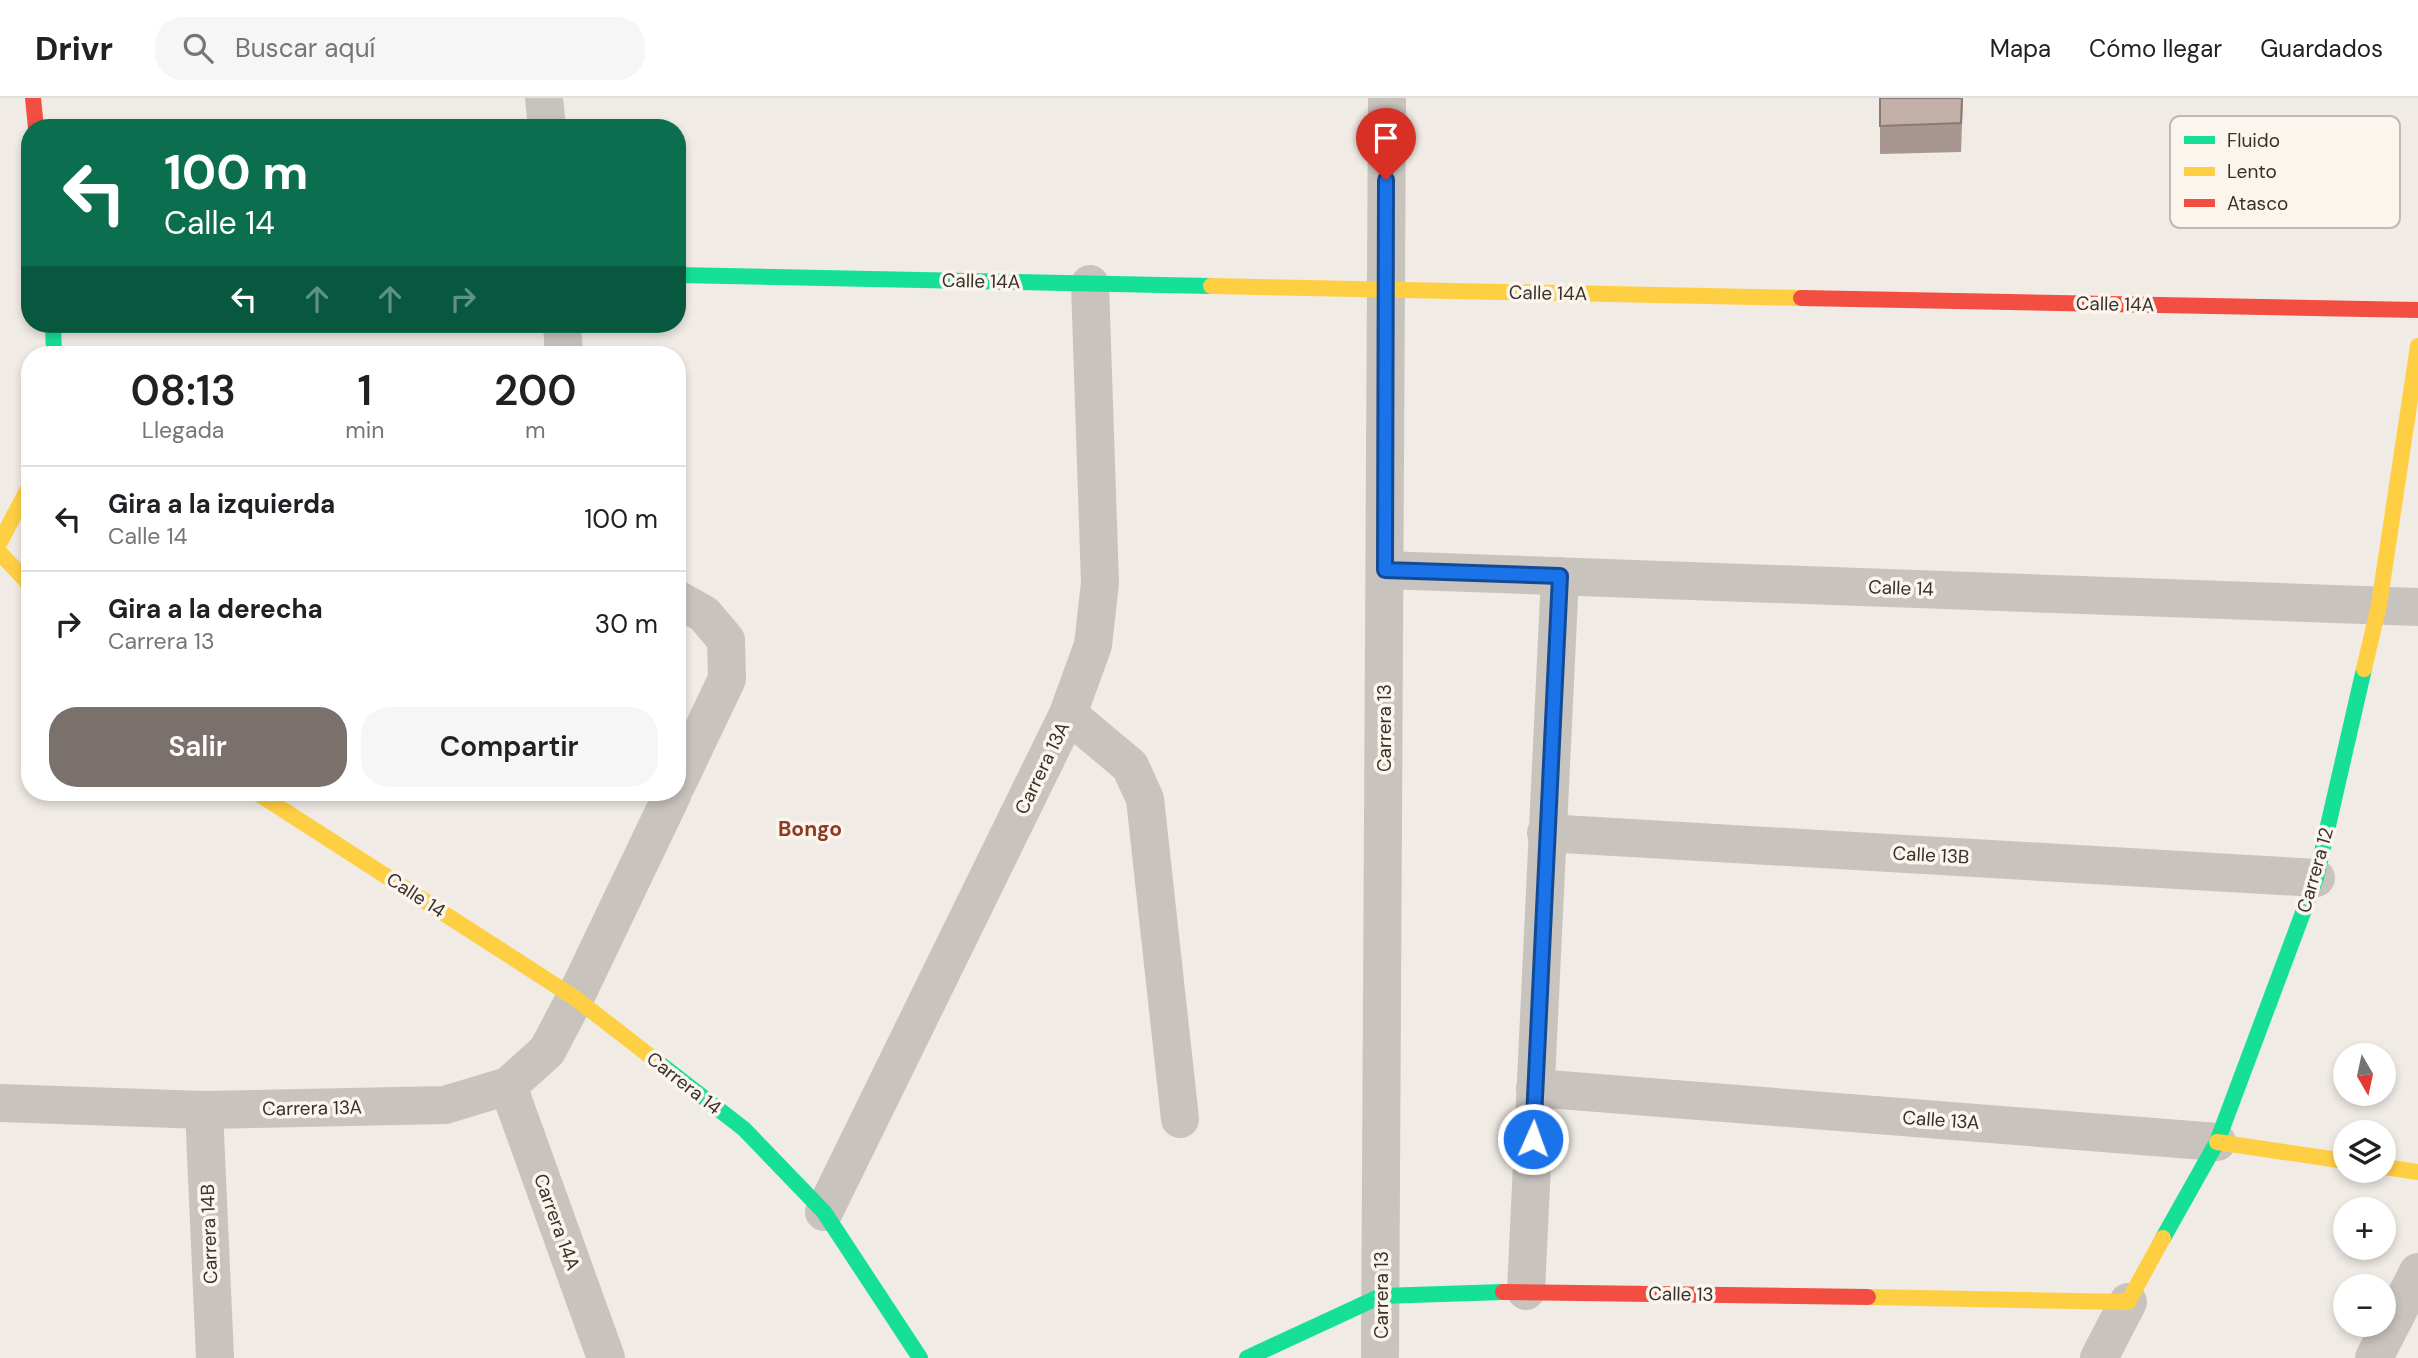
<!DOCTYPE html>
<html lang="es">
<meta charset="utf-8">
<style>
:root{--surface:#fff;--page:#f6f6f6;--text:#202124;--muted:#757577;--line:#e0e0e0;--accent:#7a716c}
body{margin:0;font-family:"DM Sans",sans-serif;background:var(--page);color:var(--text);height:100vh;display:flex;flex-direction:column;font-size:26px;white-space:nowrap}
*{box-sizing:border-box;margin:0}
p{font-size:23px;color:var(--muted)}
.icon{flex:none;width:38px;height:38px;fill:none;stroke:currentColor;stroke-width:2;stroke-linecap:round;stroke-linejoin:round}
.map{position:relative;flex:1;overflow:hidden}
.drawer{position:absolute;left:21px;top:248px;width:665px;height:455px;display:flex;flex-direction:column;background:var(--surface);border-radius:28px;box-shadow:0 4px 10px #0003}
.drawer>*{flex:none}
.banner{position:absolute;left:21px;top:21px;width:665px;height:214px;border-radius:28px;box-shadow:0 4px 10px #0003;background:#0b6e4f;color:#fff;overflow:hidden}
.needle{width:46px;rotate:171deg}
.tools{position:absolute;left:2333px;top:945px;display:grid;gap:14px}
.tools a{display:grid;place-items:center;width:63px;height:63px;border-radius:50%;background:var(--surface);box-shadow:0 4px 10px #0003;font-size:35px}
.pin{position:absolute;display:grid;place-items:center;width:60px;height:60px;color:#fff;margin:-72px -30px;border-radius:50% 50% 50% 0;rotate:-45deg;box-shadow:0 0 7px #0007}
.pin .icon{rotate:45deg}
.me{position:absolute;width:77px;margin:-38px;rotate:2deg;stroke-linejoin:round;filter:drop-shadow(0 0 5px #0008)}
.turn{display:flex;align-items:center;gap:24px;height:147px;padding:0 28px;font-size:32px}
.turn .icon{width:91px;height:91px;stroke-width:2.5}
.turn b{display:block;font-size:49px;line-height:60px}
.lanes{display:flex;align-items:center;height:66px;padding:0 28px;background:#0003;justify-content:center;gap:35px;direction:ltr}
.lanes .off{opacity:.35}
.eta{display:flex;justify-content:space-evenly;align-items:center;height:119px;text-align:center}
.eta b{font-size:42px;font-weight:600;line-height:49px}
.action{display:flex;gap:14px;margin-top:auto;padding:14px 28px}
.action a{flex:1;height:80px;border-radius:28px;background:var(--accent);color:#fff;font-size:28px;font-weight:600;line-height:80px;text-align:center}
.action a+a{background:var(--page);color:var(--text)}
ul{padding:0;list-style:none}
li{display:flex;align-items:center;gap:21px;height:105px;padding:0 28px;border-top:2px solid var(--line)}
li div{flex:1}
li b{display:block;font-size:26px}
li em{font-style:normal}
header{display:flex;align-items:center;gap:42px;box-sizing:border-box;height:98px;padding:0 35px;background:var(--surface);border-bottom:2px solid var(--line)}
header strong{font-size:33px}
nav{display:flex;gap:38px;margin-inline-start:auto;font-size:24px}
.search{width:490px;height:63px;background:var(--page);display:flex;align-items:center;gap:18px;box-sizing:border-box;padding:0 24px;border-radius:28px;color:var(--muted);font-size:26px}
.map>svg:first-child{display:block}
</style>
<header>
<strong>Drivr</strong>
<div class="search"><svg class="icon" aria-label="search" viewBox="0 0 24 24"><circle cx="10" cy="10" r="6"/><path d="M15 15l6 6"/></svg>Buscar aquí</div>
<nav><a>Mapa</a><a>Cómo llegar</a><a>Guardados</a></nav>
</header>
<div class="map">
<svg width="2418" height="1260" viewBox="0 0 2418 1260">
<rect width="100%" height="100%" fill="#f0ebe5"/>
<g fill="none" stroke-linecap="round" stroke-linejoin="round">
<g stroke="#c9c3be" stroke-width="38">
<polyline points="544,0 547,30"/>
<polyline points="562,226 564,257"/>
<polyline points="1385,472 2418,509"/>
<polyline points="677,501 704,516 726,542 727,581 677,686"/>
<polyline points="1068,616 1130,668 1145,701 1180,1021"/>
<polyline points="1546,735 2316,780"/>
<polyline points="508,988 606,1260"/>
<polyline points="1535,990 2217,1044"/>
<polyline points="0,1005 204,1012 445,1007 508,988 547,953 575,900 673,695"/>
<polyline points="204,1012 215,1260"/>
<polyline points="824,1114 1068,616 1093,547 1100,485 1090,186"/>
<polyline points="1526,1193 1560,478"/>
<polyline points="1380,1260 1387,0"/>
<polyline points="2099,1260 2128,1204"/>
<polyline points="2374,1260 2418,1174"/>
</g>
<g stroke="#16e098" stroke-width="16">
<polyline points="677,177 1211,188"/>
<polyline points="53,226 54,257"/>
<polyline points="659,965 744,1031 824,1114 920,1260"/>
<polyline points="2163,1140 2217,1044 2316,780 2364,571"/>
<polyline points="1247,1260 1381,1198 1503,1194"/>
</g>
<g stroke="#ffcf43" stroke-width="16">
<polyline points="1211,188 1801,200"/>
<polyline points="0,444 30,387"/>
<polyline points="0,455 30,487"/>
<polyline points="2364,571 2379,507 2418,248"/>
<polyline points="257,695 575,900 659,965"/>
<polyline points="2217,1044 2345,1063"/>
<polyline points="2384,1069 2418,1074"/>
<polyline points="1868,1199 2128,1204 2163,1140"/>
</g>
<g stroke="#f24e42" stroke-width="16">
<polyline points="33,0 36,30"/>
<polyline points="1801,200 2418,212"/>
<polyline points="1503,1194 1868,1199"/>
</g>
</g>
<polygon fill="#a89690" points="1880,0 1963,0 1961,54 1880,56"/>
<polygon fill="#c3afa7" stroke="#887a75" stroke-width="2" points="1880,0 1962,0 1961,25 1880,28"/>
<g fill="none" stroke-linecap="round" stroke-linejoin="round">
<g stroke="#114b97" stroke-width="18">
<polyline id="route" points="1386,82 1385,472 1560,478 1533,1041"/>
</g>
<use href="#route" stroke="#1a73e8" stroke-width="12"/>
</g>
<g text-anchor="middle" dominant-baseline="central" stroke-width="7" stroke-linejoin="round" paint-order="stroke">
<g font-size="19" fill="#3b302b" stroke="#fbf5ee">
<text transform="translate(981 183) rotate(1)">Calle 14A</text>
<text transform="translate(1548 195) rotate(1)">Calle 14A</text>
<text transform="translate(2115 206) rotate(1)">Calle 14A</text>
<text transform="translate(1901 490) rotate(2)">Calle 14</text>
<text transform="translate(1384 630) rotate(-90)">Carrera 13</text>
<text transform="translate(1042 670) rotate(-64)">Carrera 13A</text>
<text transform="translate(1931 757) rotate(3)">Calle 13B</text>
<text transform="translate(2315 772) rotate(-74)">Carrera 12</text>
<text transform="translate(416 797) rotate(33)">Calle 14</text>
<text transform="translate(684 985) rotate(38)">Carrera 14</text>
<text transform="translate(312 1010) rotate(-1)">Carrera 13A</text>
<text transform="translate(1941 1022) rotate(4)">Calle 13A</text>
<text transform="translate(557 1124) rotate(70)">Carrera 14A</text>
<text transform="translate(209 1136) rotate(-92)">Carrera 14B</text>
<text transform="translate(1681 1196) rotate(1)">Calle 13</text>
<text transform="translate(1381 1197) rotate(-90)">Carrera 13</text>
</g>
<g font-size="21" font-weight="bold" fill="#8c3b22" stroke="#fbf5ee">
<text x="810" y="731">Bongo</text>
</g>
</g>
<rect x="2170" y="18" width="230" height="112" rx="10" fill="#fbf5ee" stroke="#c1bab4" stroke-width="2"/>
<rect x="2184" y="38" width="31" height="8" fill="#16e098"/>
<rect x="2184" y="69" width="31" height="9" fill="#ffcf43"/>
<rect x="2184" y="101" width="31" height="8" fill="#f24e42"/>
<g font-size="19" fill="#3b302b">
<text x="2227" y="49">Fluido</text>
<text x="2227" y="80">Lento</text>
<text x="2227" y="112">Atasco</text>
</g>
</svg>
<div class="tools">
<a><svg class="needle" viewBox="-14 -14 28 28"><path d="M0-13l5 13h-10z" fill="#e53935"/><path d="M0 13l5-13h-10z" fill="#757577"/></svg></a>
<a><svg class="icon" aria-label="layers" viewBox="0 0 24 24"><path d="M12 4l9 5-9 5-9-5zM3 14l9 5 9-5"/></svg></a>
<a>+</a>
<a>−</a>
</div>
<div class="pin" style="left:1386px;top:82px;background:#d93025"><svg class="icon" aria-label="arrive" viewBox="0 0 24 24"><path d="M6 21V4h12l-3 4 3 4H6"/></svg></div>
<svg class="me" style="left:1533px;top:1041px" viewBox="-20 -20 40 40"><circle r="17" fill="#1a73e8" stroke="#fff" stroke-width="3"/><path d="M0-11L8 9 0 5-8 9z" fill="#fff"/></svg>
<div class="banner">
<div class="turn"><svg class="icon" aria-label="left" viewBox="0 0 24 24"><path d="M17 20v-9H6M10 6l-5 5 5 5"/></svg><div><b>100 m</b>Calle 14</div></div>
<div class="lanes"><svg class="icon" aria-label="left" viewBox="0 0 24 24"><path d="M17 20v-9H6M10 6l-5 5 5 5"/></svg><svg class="icon off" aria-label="ahead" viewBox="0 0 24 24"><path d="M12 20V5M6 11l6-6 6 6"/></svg><svg class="icon off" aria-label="ahead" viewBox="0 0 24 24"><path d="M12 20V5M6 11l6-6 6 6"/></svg><svg class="icon off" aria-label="right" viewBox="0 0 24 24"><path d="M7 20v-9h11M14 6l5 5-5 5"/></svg></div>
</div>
<section class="drawer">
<div class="eta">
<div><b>08:13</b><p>Llegada</p></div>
<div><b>1</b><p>min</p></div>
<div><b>200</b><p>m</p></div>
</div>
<ul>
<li><svg class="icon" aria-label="left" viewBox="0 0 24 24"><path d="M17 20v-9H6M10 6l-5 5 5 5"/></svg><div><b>Gira a la izquierda</b><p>Calle 14</p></div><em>100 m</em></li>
<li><svg class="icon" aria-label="right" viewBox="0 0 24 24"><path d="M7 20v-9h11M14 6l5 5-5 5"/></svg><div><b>Gira a la derecha</b><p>Carrera 13</p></div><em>30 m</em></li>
</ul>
<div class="action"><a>Salir</a><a>Compartir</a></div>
</section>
</div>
